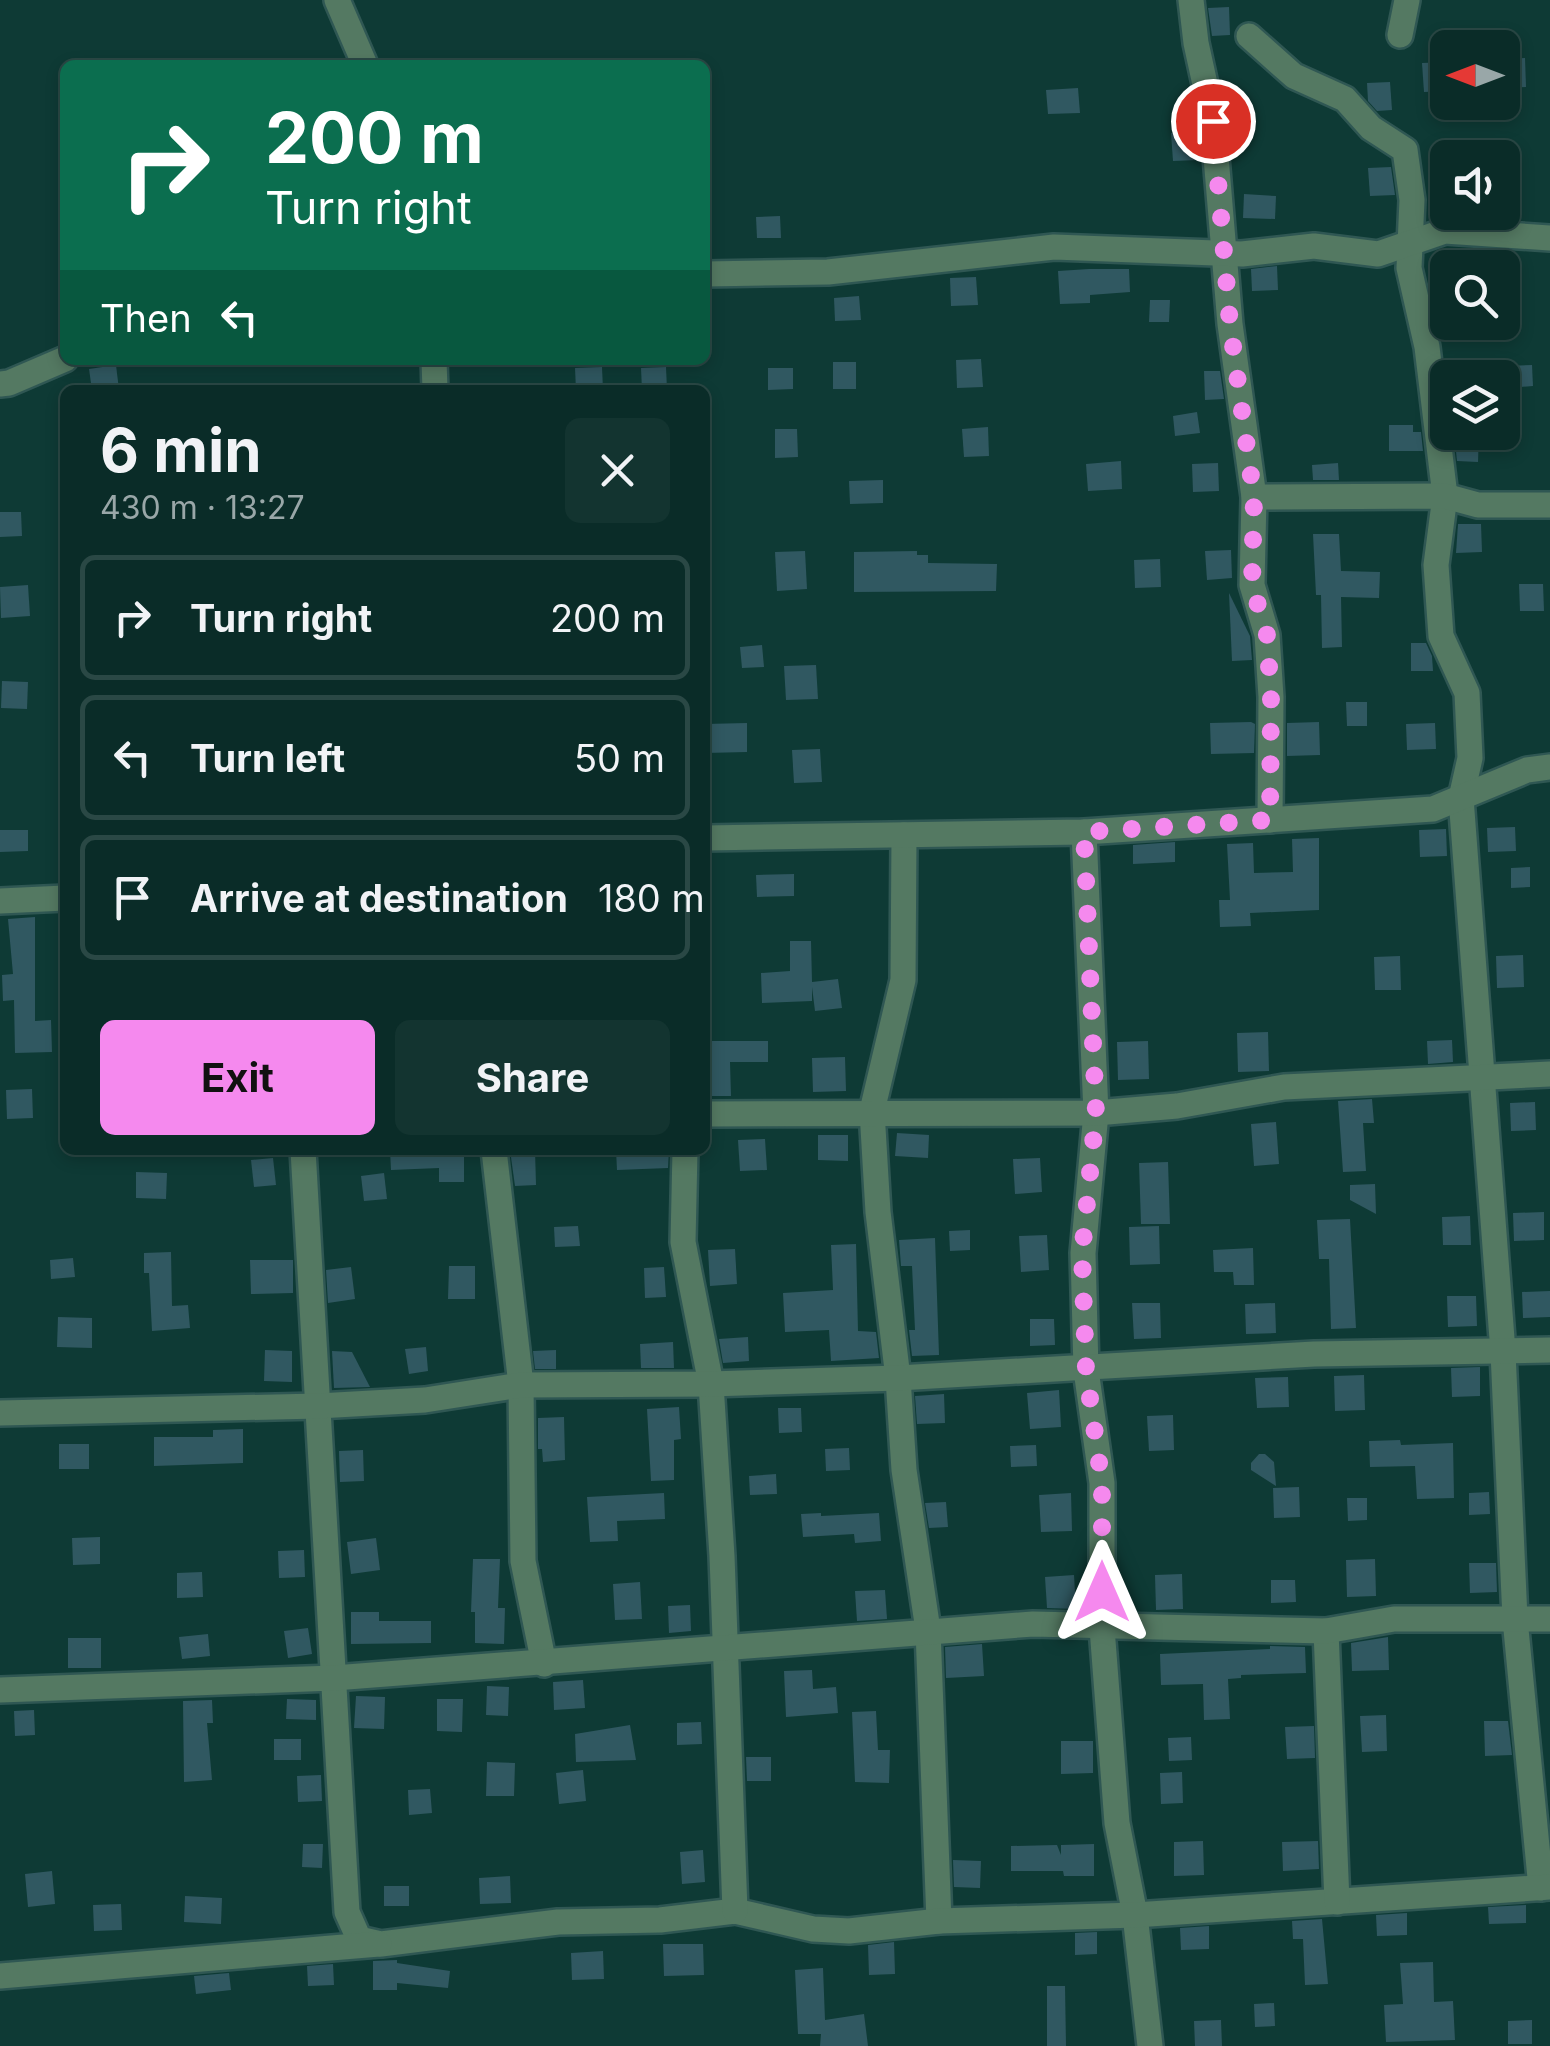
<!DOCTYPE html>
<meta charset="utf-8">
<style>
:root{--surface:#0a2c28;--page:#133430;--text:#f1f3f6;--muted:#99a7a8;--line:#2a4845;--accent:#f589ee}
body{margin:0;font-family:Inter,sans-serif;background:var(--page);color:var(--text);height:100vh;display:flex;flex-direction:column;font-size:38px;white-space:nowrap}
*{box-sizing:border-box;margin:0}
p{font-size:32px;color:var(--muted)}
.icon{flex:none;width:55px;height:55px;fill:none;stroke:currentColor;stroke-width:2;stroke-linecap:round;stroke-linejoin:round}
.map{position:relative;flex:1;overflow:hidden}
.drawer{position:absolute;left:60px;top:385px;width:650px;height:770px;display:flex;flex-direction:column;background:var(--surface);border-radius:15px;box-shadow:0 5px 15px #0003,0 0 0 2px var(--line)}
.drawer>*{flex:none}
.top-card{position:absolute;left:60px;top:60px;width:650px;height:305px;border-radius:15px;box-shadow:0 5px 15px #0003,0 0 0 2px var(--line);background:#0b6e4f;color:#fff;overflow:hidden}
.needle{width:65px;rotate:270deg}
.controls{position:absolute;left:1430px;top:30px;display:grid;gap:20px}
.controls a{display:grid;place-items:center;width:90px;height:90px;border-radius:15px;background:var(--surface);box-shadow:0 5px 15px #0003,0 0 0 2px var(--line);font-size:50px}
.pin{position:absolute;display:grid;place-items:center;width:85px;height:85px;color:#fff;margin:-42px;border:5px solid #fff;border-radius:50%;box-shadow:0 2px 10px #0007}
.me{position:absolute;width:110px;margin:-55px;rotate:0deg;stroke-linejoin:round;filter:drop-shadow(0 0 8px #0008)}
.turn{display:flex;align-items:center;gap:35px;height:210px;padding:0 40px;font-size:45px}
.turn .icon{width:130px;height:130px;stroke-width:2.5}
.turn b{display:block;font-size:70px;line-height:85px}
.then{display:flex;align-items:center;height:95px;padding:0 40px;background:#0003;gap:20px;font-size:38px}
.round{display:grid;place-items:center;flex:none;width:105px;height:105px;border-radius:15px;background:var(--page)}
.head{display:flex;align-items:center;justify-content:space-between;height:170px;padding:0 40px}
h1{font-size:60px;font-weight:700;line-height:75px}
.primary-button{display:flex;gap:20px;margin-top:auto;padding:20px 40px}
.primary-button a{flex:1;height:115px;border-radius:15px;background:var(--accent);color:#111;font-size:40px;font-weight:700;line-height:115px;text-align:center}
.primary-button a+a{background:var(--page);color:var(--text)}
ul{padding:0;list-style:none}
li{display:flex;align-items:center;gap:30px;height:125px;margin:0 20px 15px;padding:0 20px;border:5px solid var(--line);border-radius:15px}
li div{flex:1}
li b{display:block;font-size:38px}
li em{font-style:normal}
.map>svg:first-child{display:block}
</style>
<div class="map">
<svg width="1550" height="2046" viewBox="0 0 1550 2046">
<rect width="100%" height="100%" fill="#0e3a35"/>
<g fill="#305861">
<polygon points="1229,7 1230,35 1212,36 1208,8"/>
<polygon points="1525,58 1526,87 1502,88 1502,59"/>
<polygon points="1448,62 1448,91 1424,92 1422,63"/>
<polygon points="1390,82 1392,110 1377,111 1368,101 1367,83"/>
<polygon points="1078,88 1080,113 1048,114 1046,90"/>
<polygon points="1197,131 1199,160 1173,161 1171,133"/>
<polygon points="1391,167 1395,195 1370,196 1368,168"/>
<polygon points="1244,194 1276,196 1275,219 1243,218"/>
<polygon points="780,216 781,238 757,238 756,217"/>
<polygon points="1484,250 1510,252 1511,268 1485,268"/>
<polygon points="1277,266 1278,290 1252,291 1251,269"/>
<polygon points="1089,269 1129,269 1130,292 1090,295 1090,303 1060,304 1058,271"/>
<polygon points="976,277 978,305 951,306 950,278"/>
<polygon points="859,296 861,320 835,321 834,298"/>
<polygon points="1150,300 1170,300 1169,322 1149,322"/>
<polygon points="981,359 983,387 957,388 956,360"/>
<rect x="833" y="362" width="23" height="27"/>
<polygon points="116,365 119,390 92,390 89,369"/>
<polygon points="1532,365 1533,386 1509,388 1508,366"/>
<polygon points="602,367 603,390 576,390 575,368"/>
<polygon points="666,367 667,390 642,390 641,368"/>
<polygon points="768,368 793,368 793,389 768,390"/>
<polygon points="1204,371 1220,371 1224,399 1205,400"/>
<polygon points="1197,412 1200,433 1175,436 1173,416"/>
<polygon points="1389,425 1413,425 1413,432 1421,432 1423,451 1389,451"/>
<polygon points="988,427 989,456 964,457 962,429"/>
<polygon points="775,429 797,429 798,457 775,458"/>
<polygon points="1454,432 1479,432 1478,462 1457,461"/>
<polygon points="1121,461 1122,489 1088,491 1086,464"/>
<polygon points="1218,463 1219,491 1193,492 1192,464"/>
<polygon points="1338,463 1339,480 1313,480 1312,465"/>
<polygon points="883,480 883,503 850,504 849,481"/>
<polygon points="0,512 21,512 22,536 0,537"/>
<polygon points="1458,524 1481,524 1482,552 1456,553"/>
<polygon points="1313,534 1339,534 1341,571 1380,572 1379,598 1341,597 1342,647 1322,648 1321,595 1316,595"/>
<polygon points="1231,550 1232,578 1207,580 1205,551"/>
<polygon points="805,551 807,589 777,591 775,552"/>
<polygon points="917,551 917,555 928,555 928,563 997,564 996,591 854,592 854,552"/>
<polygon points="1160,559 1161,587 1135,588 1134,560"/>
<polygon points="1519,584 1543,584 1544,611 1520,611"/>
<polygon points="28,585 30,616 1,618 0,587"/>
<polygon points="1229,593 1250,636 1252,660 1232,661"/>
<polygon points="1411,643 1426,643 1432,656 1433,671 1411,671"/>
<polygon points="762,645 764,667 742,668 740,647"/>
<polygon points="816,665 818,699 786,700 784,666"/>
<polygon points="2,681 28,682 27,709 1,708"/>
<polygon points="1346,702 1367,702 1367,726 1347,726"/>
<polygon points="1251,722 1255,724 1254,753 1211,754 1210,723"/>
<polygon points="1319,722 1320,755 1287,756 1287,723"/>
<polygon points="747,723 747,752 705,753 705,724"/>
<polygon points="1435,723 1436,749 1407,750 1406,724"/>
<polygon points="820,749 822,782 794,783 792,750"/>
<polygon points="1515,827 1516,851 1488,852 1487,828"/>
<polygon points="1446,829 1447,856 1420,857 1419,830"/>
<polygon points="0,830 28,830 28,851 0,852"/>
<polygon points="1319,838 1319,910 1250,913 1251,926 1220,927 1219,900 1230,900 1227,844 1253,843 1254,873 1293,872 1292,839"/>
<polygon points="1175,842 1175,862 1133,864 1133,845"/>
<polygon points="1530,867 1530,887 1511,888 1511,868"/>
<polygon points="794,874 794,896 757,897 756,875"/>
<polygon points="35,917 35,1021 51,1020 52,1052 15,1053 14,1000 3,1001 2,975 13,974 8,919"/>
<polygon points="790,941 811,941 812,982 838,979 842,1008 815,1011 812,987 812,1001 762,1003 761,973 790,971"/>
<polygon points="1523,955 1524,987 1497,988 1496,956"/>
<polygon points="1400,956 1401,990 1375,990 1374,957"/>
<polygon points="1268,1032 1269,1071 1238,1072 1237,1033"/>
<polygon points="1452,1040 1453,1062 1428,1064 1427,1041"/>
<polygon points="705,1041 768,1041 768,1062 730,1062 731,1096 705,1096"/>
<polygon points="1148,1041 1149,1079 1118,1080 1117,1042"/>
<polygon points="845,1057 846,1091 813,1092 812,1058"/>
<polygon points="32,1089 33,1118 7,1119 6,1090"/>
<polygon points="1372,1099 1374,1123 1363,1123 1366,1171 1343,1172 1338,1101"/>
<polygon points="1535,1102 1536,1130 1511,1131 1510,1103"/>
<polygon points="1276,1122 1279,1164 1254,1166 1251,1124"/>
<polygon points="897,1133 929,1135 928,1158 895,1156"/>
<polygon points="818,1135 848,1135 848,1161 818,1160"/>
<polygon points="765,1139 767,1170 740,1171 738,1140"/>
<polygon points="390,1150 464,1150 464,1182 439,1182 439,1168 391,1170"/>
<polygon points="510,1150 535,1150 536,1185 515,1186"/>
<polygon points="616,1150 669,1150 668,1168 617,1170"/>
<polygon points="273,1158 276,1185 254,1187 251,1160"/>
<polygon points="1040,1158 1042,1192 1015,1194 1013,1159"/>
<polygon points="1168,1162 1170,1224 1141,1224 1139,1163"/>
<polygon points="136,1172 167,1173 166,1199 136,1198"/>
<polygon points="384,1173 387,1199 364,1201 361,1176"/>
<polygon points="1375,1184 1376,1214 1350,1200 1350,1185"/>
<polygon points="1544,1212 1544,1240 1514,1241 1513,1213"/>
<polygon points="1470,1216 1471,1245 1443,1245 1442,1217"/>
<polygon points="1350,1219 1356,1328 1331,1329 1329,1259 1319,1259 1317,1220"/>
<polygon points="578,1226 580,1246 555,1247 554,1227"/>
<polygon points="1159,1226 1160,1264 1130,1265 1129,1227"/>
<polygon points="970,1230 970,1250 950,1251 949,1231"/>
<polygon points="1047,1235 1049,1270 1021,1272 1019,1236"/>
<polygon points="935,1238 939,1355 912,1356 909,1330 915,1330 912,1266 901,1266 899,1240"/>
<polygon points="856,1244 858,1331 876,1332 879,1358 831,1361 829,1330 785,1332 783,1293 833,1290 831,1245"/>
<polygon points="1253,1248 1254,1285 1234,1285 1233,1272 1214,1272 1213,1250"/>
<polygon points="735,1249 737,1284 710,1286 708,1250"/>
<polygon points="171,1252 172,1306 188,1305 190,1328 152,1331 149,1273 144,1273 144,1253"/>
<polygon points="73,1258 75,1277 51,1279 50,1260"/>
<polygon points="250,1260 293,1260 293,1293 251,1294"/>
<polygon points="449,1266 475,1266 475,1299 448,1299"/>
<polygon points="351,1267 355,1299 328,1303 326,1270"/>
<polygon points="664,1267 666,1297 645,1298 644,1268"/>
<polygon points="1550,1291 1550,1317 1523,1318 1522,1292"/>
<polygon points="1447,1296 1476,1296 1477,1326 1448,1327"/>
<polygon points="1132,1303 1160,1303 1161,1338 1134,1339"/>
<polygon points="1275,1303 1276,1333 1246,1334 1245,1304"/>
<polygon points="58,1317 92,1318 92,1348 57,1347"/>
<polygon points="1030,1319 1054,1319 1055,1345 1030,1346"/>
<polygon points="748,1337 749,1361 723,1363 719,1339"/>
<polygon points="673,1342 674,1368 641,1368 640,1344"/>
<polygon points="426,1347 428,1371 409,1374 405,1349"/>
<polygon points="265,1350 292,1351 292,1382 264,1381"/>
<polygon points="556,1350 556,1369 535,1369 533,1351"/>
<polygon points="332,1351 352,1352 370,1387 334,1388"/>
<polygon points="1480,1367 1480,1396 1452,1397 1451,1368"/>
<polygon points="1364,1375 1365,1410 1335,1411 1334,1376"/>
<polygon points="1288,1377 1289,1407 1257,1408 1255,1378"/>
<polygon points="1059,1390 1061,1427 1030,1429 1027,1393"/>
<polygon points="944,1394 945,1423 917,1424 915,1396"/>
<polygon points="679,1407 681,1439 674,1440 674,1480 651,1481 647,1409"/>
<polygon points="778,1408 801,1408 802,1432 779,1433"/>
<polygon points="1173,1415 1174,1450 1149,1451 1147,1416"/>
<polygon points="564,1417 565,1460 543,1462 542,1449 538,1449 538,1418"/>
<polygon points="243,1429 243,1463 154,1466 154,1437 213,1437 213,1430"/>
<polygon points="1400,1440 1401,1445 1453,1443 1454,1498 1417,1499 1415,1466 1370,1467 1369,1441"/>
<rect x="59" y="1444" width="30" height="25"/>
<polygon points="1036,1445 1037,1466 1011,1467 1010,1446"/>
<polygon points="849,1448 850,1470 826,1471 825,1449"/>
<polygon points="363,1450 364,1481 340,1482 339,1451"/>
<polygon points="1259,1454 1265,1454 1274,1462 1276,1486 1251,1470 1251,1463"/>
<polygon points="776,1474 777,1494 750,1495 749,1476"/>
<polygon points="1299,1487 1300,1517 1274,1518 1273,1488"/>
<polygon points="1489,1492 1490,1514 1469,1515 1469,1493"/>
<polygon points="664,1493 665,1519 617,1521 618,1541 590,1542 587,1497"/>
<polygon points="1071,1493 1072,1531 1041,1532 1039,1495"/>
<polygon points="1347,1498 1367,1498 1367,1520 1348,1521"/>
<polygon points="946,1502 948,1527 929,1528 925,1503"/>
<polygon points="821,1513 821,1516 879,1513 881,1541 855,1543 854,1534 803,1537 801,1514"/>
<polygon points="100,1537 100,1564 73,1565 72,1538"/>
<polygon points="376,1538 380,1570 351,1574 347,1542"/>
<polygon points="304,1550 305,1577 279,1578 278,1551"/>
<polygon points="473,1559 500,1559 498,1608 505,1608 504,1644 475,1643 475,1612 471,1612"/>
<polygon points="1375,1559 1376,1596 1347,1597 1346,1560"/>
<polygon points="1469,1563 1496,1563 1497,1592 1470,1593"/>
<polygon points="202,1572 203,1597 177,1598 177,1573"/>
<polygon points="1182,1574 1183,1609 1156,1610 1155,1575"/>
<polygon points="1074,1575 1076,1609 1047,1608 1045,1577"/>
<polygon points="1271,1580 1295,1580 1296,1602 1271,1603"/>
<polygon points="640,1582 642,1619 615,1620 613,1584"/>
<polygon points="885,1590 887,1619 857,1621 855,1591"/>
<polygon points="690,1605 691,1631 669,1633 668,1606"/>
<polygon points="351,1612 379,1612 379,1621 431,1621 431,1643 351,1644"/>
<polygon points="308,1628 312,1654 288,1658 284,1631"/>
<polygon points="208,1634 210,1656 182,1659 179,1637"/>
<polygon points="1388,1637 1389,1670 1352,1671 1351,1643"/>
<rect x="68" y="1638" width="33" height="30"/>
<polygon points="982,1644 984,1676 946,1678 945,1647"/>
<polygon points="1270,1646 1305,1647 1306,1673 1241,1675 1241,1678 1228,1679 1230,1719 1204,1720 1203,1684 1161,1685 1160,1654 1270,1649"/>
<polygon points="812,1670 813,1689 836,1687 838,1713 786,1717 784,1671"/>
<polygon points="583,1680 585,1708 554,1710 553,1682"/>
<polygon points="487,1686 509,1687 508,1716 486,1715"/>
<polygon points="356,1696 385,1697 384,1729 354,1728"/>
<polygon points="287,1699 316,1700 316,1720 286,1719"/>
<polygon points="437,1699 463,1699 462,1732 437,1731"/>
<polygon points="212,1700 213,1723 207,1723 212,1780 184,1782 183,1701"/>
<polygon points="34,1710 35,1735 15,1736 14,1711"/>
<polygon points="876,1711 878,1750 890,1750 889,1783 855,1782 852,1712"/>
<polygon points="1386,1715 1387,1751 1362,1752 1360,1716"/>
<polygon points="1484,1721 1508,1721 1512,1755 1485,1756"/>
<polygon points="701,1722 702,1744 677,1745 677,1723"/>
<polygon points="630,1725 636,1760 576,1762 575,1734"/>
<polygon points="1314,1726 1315,1758 1287,1759 1285,1727"/>
<polygon points="1191,1737 1192,1760 1169,1761 1168,1738"/>
<rect x="274" y="1739" width="27" height="21"/>
<polygon points="1061,1741 1093,1741 1093,1773 1061,1774"/>
<polygon points="746,1757 771,1757 771,1781 747,1781"/>
<polygon points="487,1762 515,1763 514,1796 486,1796"/>
<polygon points="583,1770 586,1801 559,1804 556,1773"/>
<polygon points="1182,1772 1183,1803 1161,1804 1160,1773"/>
<polygon points="321,1775 322,1801 298,1802 297,1776"/>
<polygon points="430,1789 432,1813 409,1815 408,1790"/>
<polygon points="1203,1841 1204,1875 1174,1876 1174,1842"/>
<polygon points="1318,1841 1319,1869 1283,1871 1282,1842"/>
<polygon points="303,1844 323,1844 322,1868 302,1867"/>
<polygon points="1094,1844 1094,1876 1064,1876 1063,1871 1011,1871 1011,1846 1057,1845 1061,1855 1061,1845"/>
<polygon points="703,1850 705,1882 682,1884 680,1852"/>
<polygon points="953,1860 981,1861 980,1888 954,1887"/>
<polygon points="52,1871 55,1904 28,1907 25,1874"/>
<polygon points="510,1876 511,1903 480,1904 479,1878"/>
<rect x="384" y="1886" width="25" height="20"/>
<polygon points="185,1896 222,1898 221,1924 184,1922"/>
<polygon points="121,1904 122,1930 94,1931 93,1905"/>
<polygon points="1526,1905 1526,1923 1489,1924 1488,1907"/>
<polygon points="1407,1913 1407,1935 1377,1936 1376,1915"/>
<polygon points="1322,1919 1328,1984 1305,1985 1303,1939 1293,1939 1292,1921"/>
<polygon points="1209,1926 1209,1949 1181,1950 1180,1928"/>
<polygon points="1097,1932 1097,1954 1075,1955 1075,1933"/>
<polygon points="894,1942 895,1974 869,1975 868,1945"/>
<polygon points="663,1944 703,1944 704,1975 664,1976"/>
<polygon points="603,1951 604,1979 572,1980 571,1953"/>
<polygon points="397,1960 397,1963 450,1971 448,1988 397,1983 397,1990 373,1990 373,1961"/>
<polygon points="1433,1962 1434,2002 1453,2001 1455,2040 1386,2042 1384,2005 1403,2004 1400,1963"/>
<polygon points="333,1964 334,1985 308,1986 307,1966"/>
<polygon points="823,1968 825,2020 864,2014 868,2046 820,2046 821,2034 798,2034 795,1970"/>
<polygon points="229,1973 231,1990 196,1994 194,1976"/>
<polygon points="1047,1986 1065,1986 1066,2046 1047,2046"/>
<polygon points="1274,2003 1275,2026 1255,2027 1254,2004"/>
<polygon points="1221,2020 1222,2046 1195,2046 1194,2021"/>
<polygon points="1532,2020 1532,2044 1508,2044 1508,2021"/>
</g>
<g fill="none" stroke-linecap="round" stroke-linejoin="round">
<g stroke="#2f5753" stroke-width="30">
<g id="street">
<polyline points="337,0 365,65"/>
<polyline points="1191,0 1196,43 1213,121 1230,324 1254,497 1252,585 1267,635 1271,697 1270,820"/>
<polyline points="1400,35 1407,0"/>
<polyline points="1249,36 1294,76 1345,99 1371,128 1405,150 1412,200 1409,268 1427,347 1445,496 1436,565 1441,636 1467,693 1470,758 1461,798 1503,1352 1515,1619 1541,1888"/>
<polyline points="705,274 828,272 1054,247 1242,254 1314,246 1378,254 1445,231 1550,238"/>
<polyline points="434,360 435,390"/>
<polyline points="0,384 9,383 65,359"/>
<polyline points="1254,497 1445,496 1478,505 1550,505"/>
<polyline points="1084,832 1096,1113 1083,1253 1086,1370 1102,1483 1102,1628 1117,1823 1135,1915 1150,2046"/>
<polyline points="904,835 903,980 872,1111 878,1212 898,1378 904,1470 928,1630 939,1921"/>
<polyline points="705,838 1084,832 1433,809 1527,770 1550,767"/>
<polyline points="0,901 65,898"/>
<polyline points="705,1114 1096,1113 1177,1106 1284,1087 1550,1074"/>
<polyline points="303,1150 347,1912 359,1939 381,1944 558,1922 660,1920 735,1911 813,1929 849,1931 939,1921 1135,1915 1550,1887"/>
<polyline points="494,1150 521,1385 523,1561 544,1664"/>
<polyline points="685,1150 683,1242 711,1384 722,1556 735,1911"/>
<polyline points="0,1413 318,1406 425,1400 521,1385 711,1384 898,1378 1314,1354 1550,1350"/>
<polyline points="1326,1631 1337,1902"/>
<polyline points="0,1690 334,1678 1033,1624 1326,1631 1394,1619 1550,1619"/>
<polyline points="0,1976 379,1944"/>
</g>
</g>
<use href="#street" stroke="#547962" stroke-width="25"/>
</g>
<g fill="none" stroke-linecap="round" stroke-linejoin="round">
<polyline stroke="#f589ee" stroke-width="18" stroke-dasharray="0 32.4" points="1102,1592 1102,1483 1086,1370 1082,1253 1096,1113 1084,832 1270,820 1271,697 1267,635 1252,585 1254,498 1230,324 1213,121"/>
</g>
</svg>
<div class="controls">
<a><svg class="needle" viewBox="-14 -14 28 28"><path d="M0-13l5 13h-10z" fill="#e53935"/><path d="M0 13l5-13h-10z" fill="#99a7a8"/></svg></a>
<a><svg class="icon" aria-label="sound" viewBox="0 0 24 24"><path d="M4 9h4l5-4v14l-5-4H4zM17 9q2 3 0 6"/></svg></a>
<a><svg class="icon" aria-label="search" viewBox="0 0 24 24"><circle cx="10" cy="10" r="6"/><path d="M15 15l6 6"/></svg></a>
<a><svg class="icon" aria-label="layers" viewBox="0 0 24 24"><path d="M12 4l9 5-9 5-9-5zM3 14l9 5 9-5"/></svg></a>
</div>
<div class="pin" style="left:1213px;top:121px;background:#d93025"><svg class="icon" aria-label="arrive" viewBox="0 0 24 24"><path d="M6 21V4h12l-3 4 3 4H6"/></svg></div>
<svg class="me" style="left:1102px;top:1592px" viewBox="-20 -20 40 40"><path d="M0-17L14 15 0 8-14 15z" fill="#f589ee" stroke="#fff" stroke-width="4"/></svg>
<div class="top-card">
<div class="turn"><svg class="icon" aria-label="right" viewBox="0 0 24 24"><path d="M7 20v-9h11M14 6l5 5-5 5"/></svg><div><b>200 m</b>Turn right</div></div>
<div class="then">Then<svg class="icon" aria-label="left" viewBox="0 0 24 24"><path d="M17 20v-9H6M10 6l-5 5 5 5"/></svg></div>
</div>
<section class="drawer">
<div class="head"><div><h1>6 min</h1><p>430 m · 13:27</p></div><a class="round"><svg class="icon" aria-label="close" viewBox="0 0 24 24"><path d="M6 6l12 12M18 6L6 18"/></svg></a></div>
<ul>
<li><svg class="icon" aria-label="right" viewBox="0 0 24 24"><path d="M7 20v-9h11M14 6l5 5-5 5"/></svg><div><b>Turn right</b></div><em>200 m</em></li>
<li><svg class="icon" aria-label="left" viewBox="0 0 24 24"><path d="M17 20v-9H6M10 6l-5 5 5 5"/></svg><div><b>Turn left</b></div><em>50 m</em></li>
<li><svg class="icon" aria-label="arrive" viewBox="0 0 24 24"><path d="M6 21V4h12l-3 4 3 4H6"/></svg><div><b>Arrive at destination</b></div><em>180 m</em></li>
</ul>
<div class="primary-button"><a>Exit</a><a>Share</a></div>
</section>
</div>
